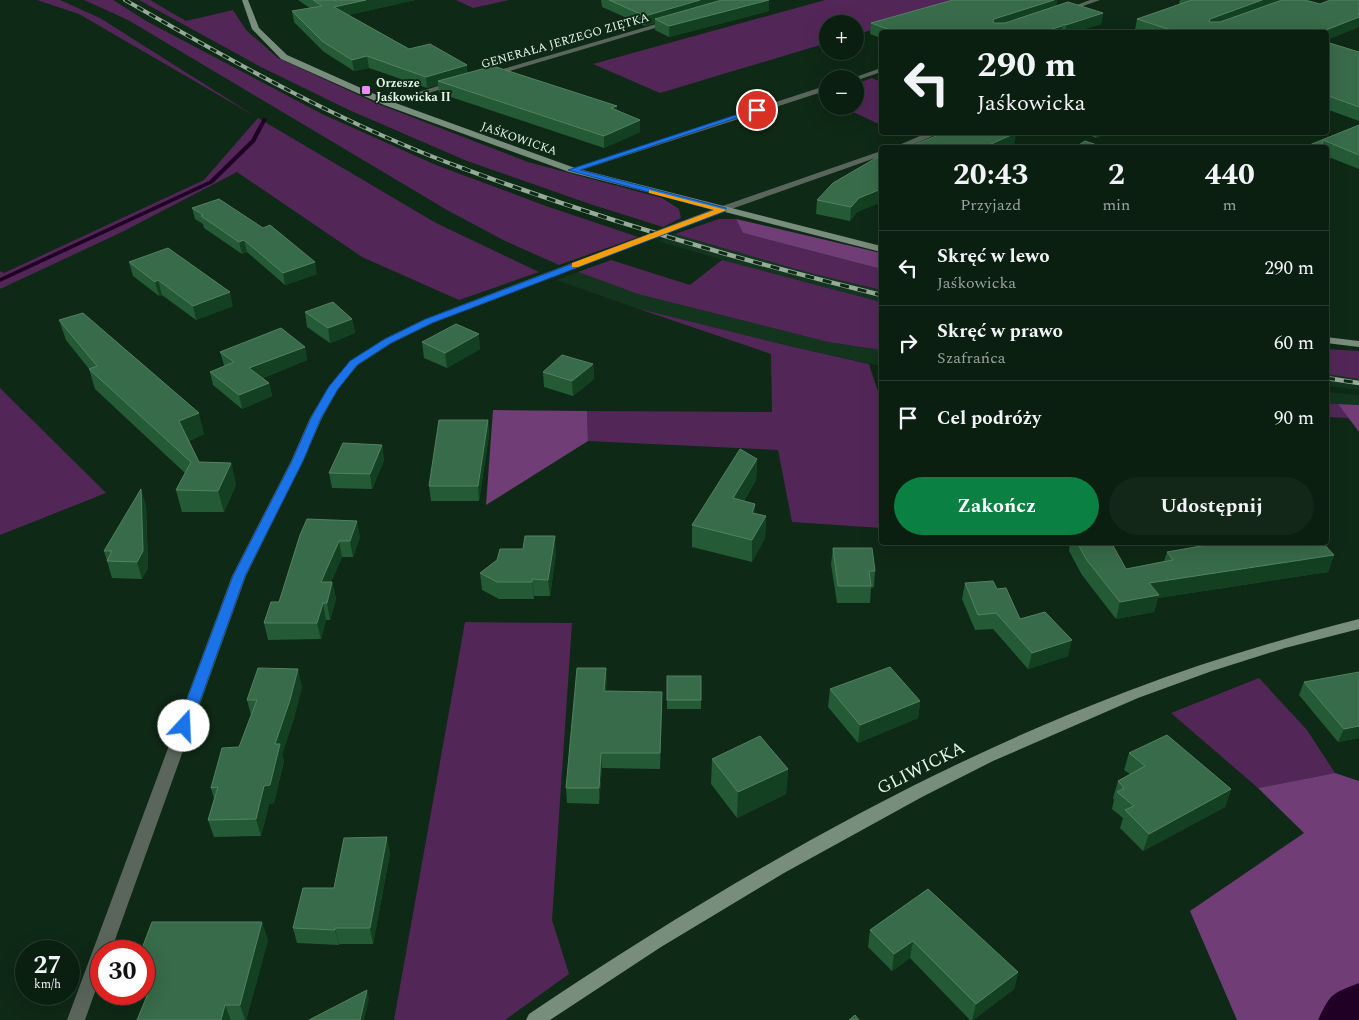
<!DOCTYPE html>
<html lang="pl">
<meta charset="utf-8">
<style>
:root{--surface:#0a1f10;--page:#132719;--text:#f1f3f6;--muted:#99a29f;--line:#2a3d30;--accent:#0b8043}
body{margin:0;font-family:Spectral,serif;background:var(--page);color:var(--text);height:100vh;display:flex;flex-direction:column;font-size:19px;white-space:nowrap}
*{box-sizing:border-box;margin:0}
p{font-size:16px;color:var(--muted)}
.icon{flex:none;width:28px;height:28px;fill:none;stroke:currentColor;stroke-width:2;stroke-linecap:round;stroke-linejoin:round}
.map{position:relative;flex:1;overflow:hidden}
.sheet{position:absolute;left:879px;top:145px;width:450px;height:400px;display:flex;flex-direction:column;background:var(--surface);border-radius:5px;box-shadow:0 5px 20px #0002,0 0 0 1px var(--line)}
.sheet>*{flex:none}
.banner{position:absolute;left:879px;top:30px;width:450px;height:105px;border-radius:5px;box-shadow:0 5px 20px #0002,0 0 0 1px var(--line);background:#0a1f10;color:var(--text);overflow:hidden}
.fabs{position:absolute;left:819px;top:15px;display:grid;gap:10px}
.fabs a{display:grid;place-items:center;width:45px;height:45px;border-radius:50%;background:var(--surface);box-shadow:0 5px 20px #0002,0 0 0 1px var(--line);font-size:25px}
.speed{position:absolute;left:15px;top:940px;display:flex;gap:10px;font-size:25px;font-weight:700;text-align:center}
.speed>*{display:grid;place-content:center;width:65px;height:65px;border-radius:50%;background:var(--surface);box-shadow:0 5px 20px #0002,0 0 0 1px var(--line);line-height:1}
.speed small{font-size:12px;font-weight:400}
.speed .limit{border:8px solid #d22;background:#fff;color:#111}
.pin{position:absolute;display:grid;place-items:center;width:42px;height:42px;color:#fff;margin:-21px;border:2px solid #fff;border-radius:50%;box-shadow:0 1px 5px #0007}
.me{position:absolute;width:55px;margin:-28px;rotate:20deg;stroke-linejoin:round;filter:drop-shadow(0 0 4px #0008)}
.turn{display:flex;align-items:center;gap:18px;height:105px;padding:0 15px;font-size:22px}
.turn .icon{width:65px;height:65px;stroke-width:2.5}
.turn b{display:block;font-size:35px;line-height:42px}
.eta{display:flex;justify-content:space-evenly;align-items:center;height:85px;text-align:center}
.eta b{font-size:30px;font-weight:700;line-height:35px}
.action{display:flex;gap:10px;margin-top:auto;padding:10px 15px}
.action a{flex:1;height:58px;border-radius:30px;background:var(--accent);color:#fff;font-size:20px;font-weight:700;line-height:58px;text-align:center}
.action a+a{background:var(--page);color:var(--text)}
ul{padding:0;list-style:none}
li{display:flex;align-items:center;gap:15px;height:75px;padding:0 15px;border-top:1px solid var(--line)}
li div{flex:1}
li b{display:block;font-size:19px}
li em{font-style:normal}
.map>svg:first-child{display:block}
</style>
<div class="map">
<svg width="1359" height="1020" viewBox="0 0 1359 1020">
<rect width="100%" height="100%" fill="#0e2915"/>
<g fill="#13351d">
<polygon points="675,234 806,272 881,290 881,302 722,260 658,241"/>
<polygon points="578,272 638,294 828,342 881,350 881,366 785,345 636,308 556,280"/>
<polygon points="1326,374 1359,379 1359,390 1326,386"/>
<polygon points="1326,392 1359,395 1359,405 1326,403"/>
</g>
<g fill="#522758">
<polygon points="37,0 60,0 100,18 258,118 436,223 539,272 459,300 362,257 237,172 122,232 0,289 0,271 4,273 204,180 258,118 79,14"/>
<polygon points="84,0 113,0 148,22 322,114 436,165 546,206 638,237 559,265 505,241 447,210 128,20"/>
<polygon points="139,0 150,0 186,21 233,10 246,30 278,58 378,104 528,162 662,198 679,209 681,218 663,227 590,204 467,161 349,110 261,67"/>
<polygon points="456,0 509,0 473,8"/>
<polygon points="825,0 974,0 855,35 855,24 828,24 827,43 660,93 593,64"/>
<polygon points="872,78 881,82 881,125 840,106 855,106 855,84"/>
<polygon points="719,219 736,219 743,233 881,269 881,290 806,272 675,234"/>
<polygon points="611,260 690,285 722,260 881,302 881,350 828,342 638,294 578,272"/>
<polygon points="636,308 785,345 869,364 881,401 881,528 792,522 778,450 588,441 587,411 772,412 771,354"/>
<polygon points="1326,349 1359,351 1359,379 1326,374"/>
<polygon points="0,388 106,493 0,535"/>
<polygon points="1326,403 1338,404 1350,418 1326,417"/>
<polygon points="465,622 572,623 552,920 569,974 505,1020 394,1020"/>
<polygon points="1259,678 1307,730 1335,773 1258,788 1171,713"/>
</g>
<g fill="#713d77">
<polygon points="736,219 881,253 881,269 743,233"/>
<polygon points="1338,404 1359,405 1359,432"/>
<polygon points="493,410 587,411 588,441 486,505"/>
<polygon points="1335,773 1359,781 1359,1020 1237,1020 1190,911 1304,833 1258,788"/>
</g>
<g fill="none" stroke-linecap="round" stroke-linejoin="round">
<polygon fill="#210026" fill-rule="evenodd" points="263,118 267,119 255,142 213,183 0,282 0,278 209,181 251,140"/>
<path fill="#210026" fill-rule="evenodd" d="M 1359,983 L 1359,1020 L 1318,1020 C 1331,993 1331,994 1359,983 Z"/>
<g fill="#5a665c" fill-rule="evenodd">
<polygon points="1090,0 1100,0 1066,12 1061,11"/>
<polygon points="670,20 673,22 672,23 493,76 486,74"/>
<polygon points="881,68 881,72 855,81 855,79 850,79"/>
<polygon points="451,82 458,84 390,105 383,103"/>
<polygon points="828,85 828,90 575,172 568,170"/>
<polygon points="929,132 942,132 905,148 892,148"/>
<polygon points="881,151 881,156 717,214 433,323 392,343 358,365 338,389 322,418 303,461 246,576 111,951 101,951 101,975 85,1020 67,1020 232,576 291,461 310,418 329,386 350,361 384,339 425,319 711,210"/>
</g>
<g fill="#798d7c" fill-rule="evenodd">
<polygon points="242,0 248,0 259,28 287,55 390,101 575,168 881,246 881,252 569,172 384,105 281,59 252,29"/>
<polygon points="1326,337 1359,341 1359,347 1326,343"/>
<path d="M 1359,619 L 1359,629 L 1285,648 L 1212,671 L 1138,698 L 993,761 L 922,797 L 784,873 L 661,947 L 550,1020 L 526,1020 L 529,1014 C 717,888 916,771 1128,691 C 1204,662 1281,639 1359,619 Z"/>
</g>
<g stroke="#96aa9a" stroke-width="4">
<path id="rail-far1" d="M 125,0 C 235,63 346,126 465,169"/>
</g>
<g stroke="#96aa9a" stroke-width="4.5">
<g id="rail">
<path d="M 462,168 C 599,219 739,260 881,295"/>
<polyline points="1326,378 1359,383"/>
</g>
</g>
<use href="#rail-far1" stroke="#0e2915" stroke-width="2.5" stroke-dasharray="7" stroke-linecap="butt"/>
<use href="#rail" stroke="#0e2915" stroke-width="3" stroke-dasharray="9" stroke-linecap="butt"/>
</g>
<g fill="#245b36">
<polygon points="298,0 415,0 348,15 409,49 467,65 467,73 617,106 617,110 640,132 604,148 439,93 438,85 427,88 369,68 354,71 324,52 294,22 292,11 310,8"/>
<polygon points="601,0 769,0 769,11 669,37 655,30 655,23 645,26 602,7"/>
<polygon points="953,0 1057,0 1056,6 1103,13 1101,24 1074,32 881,32 881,38 870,34 871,23"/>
<polygon points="1180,0 1280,0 1279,1 1359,27 1326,40 1326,32 1141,32 1135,30 1137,19 1180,4 1179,4"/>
<polygon points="1326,42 1359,52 1359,121 1326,109"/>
<polygon points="1359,125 1359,169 1326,156 1326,148 1302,148"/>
<polygon points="1083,132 1109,132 1096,138"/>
<polygon points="881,156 881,202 857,212 850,221 816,214 817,200"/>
<polygon points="192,208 317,274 285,285 247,252 242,254 204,228 203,224 195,219"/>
<polygon points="129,262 233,306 196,320 162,295 159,296 133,276"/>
<polygon points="305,312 352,319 355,333 330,343 307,327"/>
<polygon points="59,320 204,434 189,441 199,462 231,463 236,485 224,512 182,512 176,490 185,473 95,389 89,369 66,340"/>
<polygon points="422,342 480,349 447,368 424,358"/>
<polygon points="305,347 307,360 263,378 269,383 272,396 242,409 213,385 210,372 225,366 224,365 220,352"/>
<polygon points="593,364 594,379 573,396 544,387 543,372"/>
<polygon points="488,420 489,435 479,501 431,501 429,486"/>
<polygon points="382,445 384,460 372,489 332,488 329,473"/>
<polygon points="757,459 756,480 744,501 755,513 766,516 765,538 752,562 692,547 692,525"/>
<polygon points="146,505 148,568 142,579 112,578 104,551"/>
<polygon points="300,535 360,537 353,557 342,557 331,582 332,582 336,599 330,620 326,620 321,639 268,640 264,623 279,602"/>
<polygon points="1070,542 1111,542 1126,569 1164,561 1167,552 1334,555 1328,572 1158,598 1154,612 1116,619 1082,575 1069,551"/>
<polygon points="833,548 875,571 874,587 871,588 870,603 837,603 831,564"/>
<polygon points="556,553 550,596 534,596 534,599 499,599 482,590 480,573"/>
<polygon points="965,583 997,589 1020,619 1068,656 1028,669 993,629 975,630 962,599"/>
<polygon points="606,668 606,691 662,707 660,769 602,768 599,804 567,803 566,788"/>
<rect x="667" y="676" width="34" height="33"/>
<polygon points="1304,682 1359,738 1338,742 1299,695"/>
<polygon points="302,686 294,718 282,754 284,761 274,803 269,804 261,836 214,837 208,820 214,799 211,788 239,747 251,715 247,700"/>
<polygon points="830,689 920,701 918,718 858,743 828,707"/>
<polygon points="1129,753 1231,789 1225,807 1143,851 1120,828 1123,818 1112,809 1114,800 1113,798 1118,781 1130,774 1124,770"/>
<polygon points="712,759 788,769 786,794 737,818 711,784"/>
<polygon points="390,853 373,944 339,944 339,945 297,943 293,928 334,888"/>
<polygon points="928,889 1018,972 1014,989 973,1020 970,1020 910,958 892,971 868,947 870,930"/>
<polygon points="268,940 246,1020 137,1020 147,997 138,997 137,994 144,994 144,951"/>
</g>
<g fill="#124021">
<polygon points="366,0 415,0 335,18 334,7"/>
<polygon points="700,0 736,0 655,19 655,23 645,26 645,16"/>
<polygon points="769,0 769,11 669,37 669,26"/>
<polygon points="1054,0 1057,0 1055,9 991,32 993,22 994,19"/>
<polygon points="1262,0 1280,0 1279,4 1207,30 1210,19"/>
<polygon points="1103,13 1101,24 1074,32 1065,32 1066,25"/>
<polygon points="1359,13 1359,27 1326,40 1326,32 1321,32"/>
<polygon points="1063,24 1062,32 1042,32"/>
<polygon points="367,56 369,68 354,71 352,60"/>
<polygon points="467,65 468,77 438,81 438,85 427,88 426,77"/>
<polygon points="617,106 617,117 611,108"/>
<polygon points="640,120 640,132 604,148 604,136"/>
<polygon points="1097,132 1109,132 1096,138"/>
<polygon points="1016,133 1014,147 1013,148 982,148"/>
<polygon points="881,189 881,202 857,212 850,221 851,207 859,198"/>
<polygon points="244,240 247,252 242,254 239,242"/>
<polygon points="315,262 317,274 285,285 283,273"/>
<polygon points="158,280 162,295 159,296 155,282"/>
<polygon points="230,292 233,306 196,320 193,306"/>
<polygon points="352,319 355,333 330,343 328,328"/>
<polygon points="479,334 480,349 447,368 445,353"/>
<polygon points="305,347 307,360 252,382 249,368"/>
<polygon points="593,364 594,379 573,396 572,381"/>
<polygon points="269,383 272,396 242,409 239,395"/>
<polygon points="199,413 204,434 185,442 179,421"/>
<polygon points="488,420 489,435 479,501 478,486"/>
<polygon points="382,445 384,460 372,489 370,474"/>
<polygon points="757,459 756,480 733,520 733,498"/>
<polygon points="231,463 236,485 224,512 218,491"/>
<polygon points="141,489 146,505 148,568 142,579 137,562"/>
<polygon points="755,504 755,526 752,513"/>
<polygon points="766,516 765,538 752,562 752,540"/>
<polygon points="357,521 360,537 353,557 350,541"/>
<polygon points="555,536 556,553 550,596 548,580"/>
<polygon points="339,541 342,557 324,599 321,582"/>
<polygon points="1334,555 1328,572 1158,598 1154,612 1116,619 1120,602 1149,583"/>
<polygon points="532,579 534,596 534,599 532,582"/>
<polygon points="332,582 336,599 330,620 327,603"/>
<polygon points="323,603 326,620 321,639 317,623"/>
<polygon points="1072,640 1068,656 1028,669 1032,653"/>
<polygon points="606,668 607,683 605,706 604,691"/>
<polygon points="298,669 302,686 294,718 282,754 284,761 274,803 269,804 261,836 256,819 275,744"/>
<polygon points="662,692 662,707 660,769 660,753"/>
<polygon points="920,701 918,718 858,743 860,725"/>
<polygon points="1359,726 1359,738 1338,742 1344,729"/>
<polygon points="601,753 602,768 599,804 599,788"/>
<polygon points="788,769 786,794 737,818 738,792"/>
<polygon points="1231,789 1225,807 1143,851 1149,834"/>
<polygon points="387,837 390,853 373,944 370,928"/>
<polygon points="262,922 268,940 246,1020 245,1020 240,1005"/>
<polygon points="335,928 339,944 339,945 335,930"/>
<polygon points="913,941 910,958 892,971 894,954"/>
<polygon points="1018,972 1014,989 973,1020 972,1020 976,1004"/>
<polygon points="367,990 369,999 364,1020 360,1020"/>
<polygon points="225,1005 231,1020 221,1020"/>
</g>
<g fill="#386b49" stroke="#538162">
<polygon points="313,0 366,0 334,7 409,49 430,44 467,65 426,77 367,56 352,60 322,41 292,11 322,6"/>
<polygon points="609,0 700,0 645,16"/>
<polygon points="722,0 769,0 669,26 655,19"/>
<polygon points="953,0 1054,0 994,19 993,22 994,23 1005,23 1068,2 1103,13 1066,25 1063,24 1062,26 1042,32 896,32 871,23"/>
<polygon points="1192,0 1262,0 1210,19 1209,22 1220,22 1282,0 1305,0 1320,4 1330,0 1359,0 1359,13 1358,14 1359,14 1359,17 1321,32 1177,32 1137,19"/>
<polygon points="1326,42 1359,52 1359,107 1326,95"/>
<polygon points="493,66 617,106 611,108 640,120 604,136 438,81"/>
<polygon points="1359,125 1359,155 1323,140 1321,148 1302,148"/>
<polygon points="946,132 1014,132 1016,133 982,148 906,148"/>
<polygon points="1085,141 1106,148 1074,148"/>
<polygon points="881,156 881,189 859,198 851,207 817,200 833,183 876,158"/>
<polygon points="219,199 263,228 270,225 315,262 283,273 244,240 239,242 201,216 203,215 192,208"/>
<polygon points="168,248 230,292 193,306 158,280 155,282 129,262"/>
<polygon points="333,302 352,319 328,328 305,312"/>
<polygon points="83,313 199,413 179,421 199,462 231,463 218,491 176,490 191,462 89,369 97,366 59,320"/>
<polygon points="456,324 479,334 445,353 422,342"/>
<polygon points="281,328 305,347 249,368 269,383 239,395 210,372 234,362 220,352"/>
<polygon points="562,355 593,364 572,381 543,372"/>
<polygon points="439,420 488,420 478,486 429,486"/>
<polygon points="343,443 382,445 370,474 329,473"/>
<polygon points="740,449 757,459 733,498 755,504 752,513 766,516 752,540 692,525"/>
<polygon points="141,489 143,551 137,562 107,561 112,551 104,551"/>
<polygon points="307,519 357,521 350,541 339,541 321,582 332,582 327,603 323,603 317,623 264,623 271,602 279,602 300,535"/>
<polygon points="525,536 555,536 548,580 532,579 532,582 497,582 480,573 497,560 500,549 523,549"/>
<polygon points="1077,542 1111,542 1126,569 1173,560 1167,552 1224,542 1322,542 1334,555 1149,583 1159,595 1120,602 1086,559"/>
<polygon points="833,548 872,548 875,571 869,571 871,586 838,586"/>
<polygon points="993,581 997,589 1006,588 1020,619 1045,612 1072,640 1032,653 996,613 978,615 965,583"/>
<polygon points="890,667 920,701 860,725 830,689"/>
<polygon points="258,668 298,669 290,700 275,744 280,744 270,785 264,786 256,819 208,820 218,787 211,788 222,748 239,747 257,700 247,700"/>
<polygon points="577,668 606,668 604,691 662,692 660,753 601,753 599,788 566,788"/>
<polygon points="1359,672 1359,726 1344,729 1304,682"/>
<rect x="667" y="676" width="34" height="24"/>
<polygon points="1167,735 1231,789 1149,834 1125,810 1134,806 1117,792 1124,788 1118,781 1145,766 1129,753"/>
<polygon points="760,736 788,769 738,792 712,759"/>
<polygon points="387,837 370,928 335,928 335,930 293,928 303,888 334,888 344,838"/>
<polygon points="928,889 1018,972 976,1004 913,941 894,954 870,930"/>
<polygon points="152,922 262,922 240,1005 225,1005 221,1020 137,1020 154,979 144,979 144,951 141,951"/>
<polygon points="367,990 360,1020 309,1020"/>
<polygon points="855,1015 859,1020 849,1020"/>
</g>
<polygon fill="#1a73e8" stroke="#114b97" points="754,109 760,110 580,170 726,208 726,211 432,323 391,343 357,365 338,389 321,418 303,461 245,576 191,726 189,730 179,730 177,726 233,576 292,461 311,418 328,388 350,361 385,339 426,319 714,210 568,170"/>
<polygon fill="#f59e0b" points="649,190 727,210 578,267 572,267 572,263 714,210 649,193"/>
<rect fill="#ed8cf9" stroke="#0e2915" stroke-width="2" x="361" y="85" width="10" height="10" rx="2.5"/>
<g text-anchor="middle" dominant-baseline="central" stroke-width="4" stroke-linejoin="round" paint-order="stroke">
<g font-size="12" fill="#e5f5e8" stroke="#0e2915">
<text transform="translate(565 41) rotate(-16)">GENERAŁA JERZEGO ZIĘTKA</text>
<text transform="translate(519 139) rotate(19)">JAŚKOWICKA</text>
</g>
<g font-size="12" font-weight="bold" fill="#e5f5e8" stroke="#0e2915" text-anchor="start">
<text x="376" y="83">Orzesze<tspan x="376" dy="14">Jaśkowicka II</tspan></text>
</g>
<g font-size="18" fill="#e5f5e8" stroke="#0e2915">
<text transform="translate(921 768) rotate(-27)">GLIWICKA</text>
</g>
</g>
</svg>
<div class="fabs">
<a>+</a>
<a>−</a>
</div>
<div class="speed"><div>27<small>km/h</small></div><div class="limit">30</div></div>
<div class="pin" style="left:757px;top:110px;background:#d93025"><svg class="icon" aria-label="arrive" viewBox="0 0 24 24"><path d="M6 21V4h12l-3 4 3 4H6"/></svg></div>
<svg class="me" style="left:184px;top:726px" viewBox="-20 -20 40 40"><circle r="19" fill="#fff"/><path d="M0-13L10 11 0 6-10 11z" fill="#1a73e8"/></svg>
<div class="banner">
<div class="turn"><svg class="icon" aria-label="left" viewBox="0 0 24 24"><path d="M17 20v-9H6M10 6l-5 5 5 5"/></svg><div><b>290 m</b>Jaśkowicka</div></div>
</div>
<section class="sheet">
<div class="eta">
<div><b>20:43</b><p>Przyjazd</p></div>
<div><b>2</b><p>min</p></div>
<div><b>440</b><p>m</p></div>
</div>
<ul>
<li><svg class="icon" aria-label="left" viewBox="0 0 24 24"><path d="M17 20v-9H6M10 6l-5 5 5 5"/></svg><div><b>Skręć w lewo</b><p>Jaśkowicka</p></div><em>290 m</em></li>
<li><svg class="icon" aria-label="right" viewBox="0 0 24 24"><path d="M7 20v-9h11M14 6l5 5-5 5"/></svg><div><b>Skręć w prawo</b><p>Szafrańca</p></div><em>60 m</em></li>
<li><svg class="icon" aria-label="arrive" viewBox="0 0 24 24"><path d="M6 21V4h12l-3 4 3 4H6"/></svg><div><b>Cel podróży</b></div><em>90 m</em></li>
</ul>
<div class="action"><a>Zakończ</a><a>Udostępnij</a></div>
</section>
</div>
